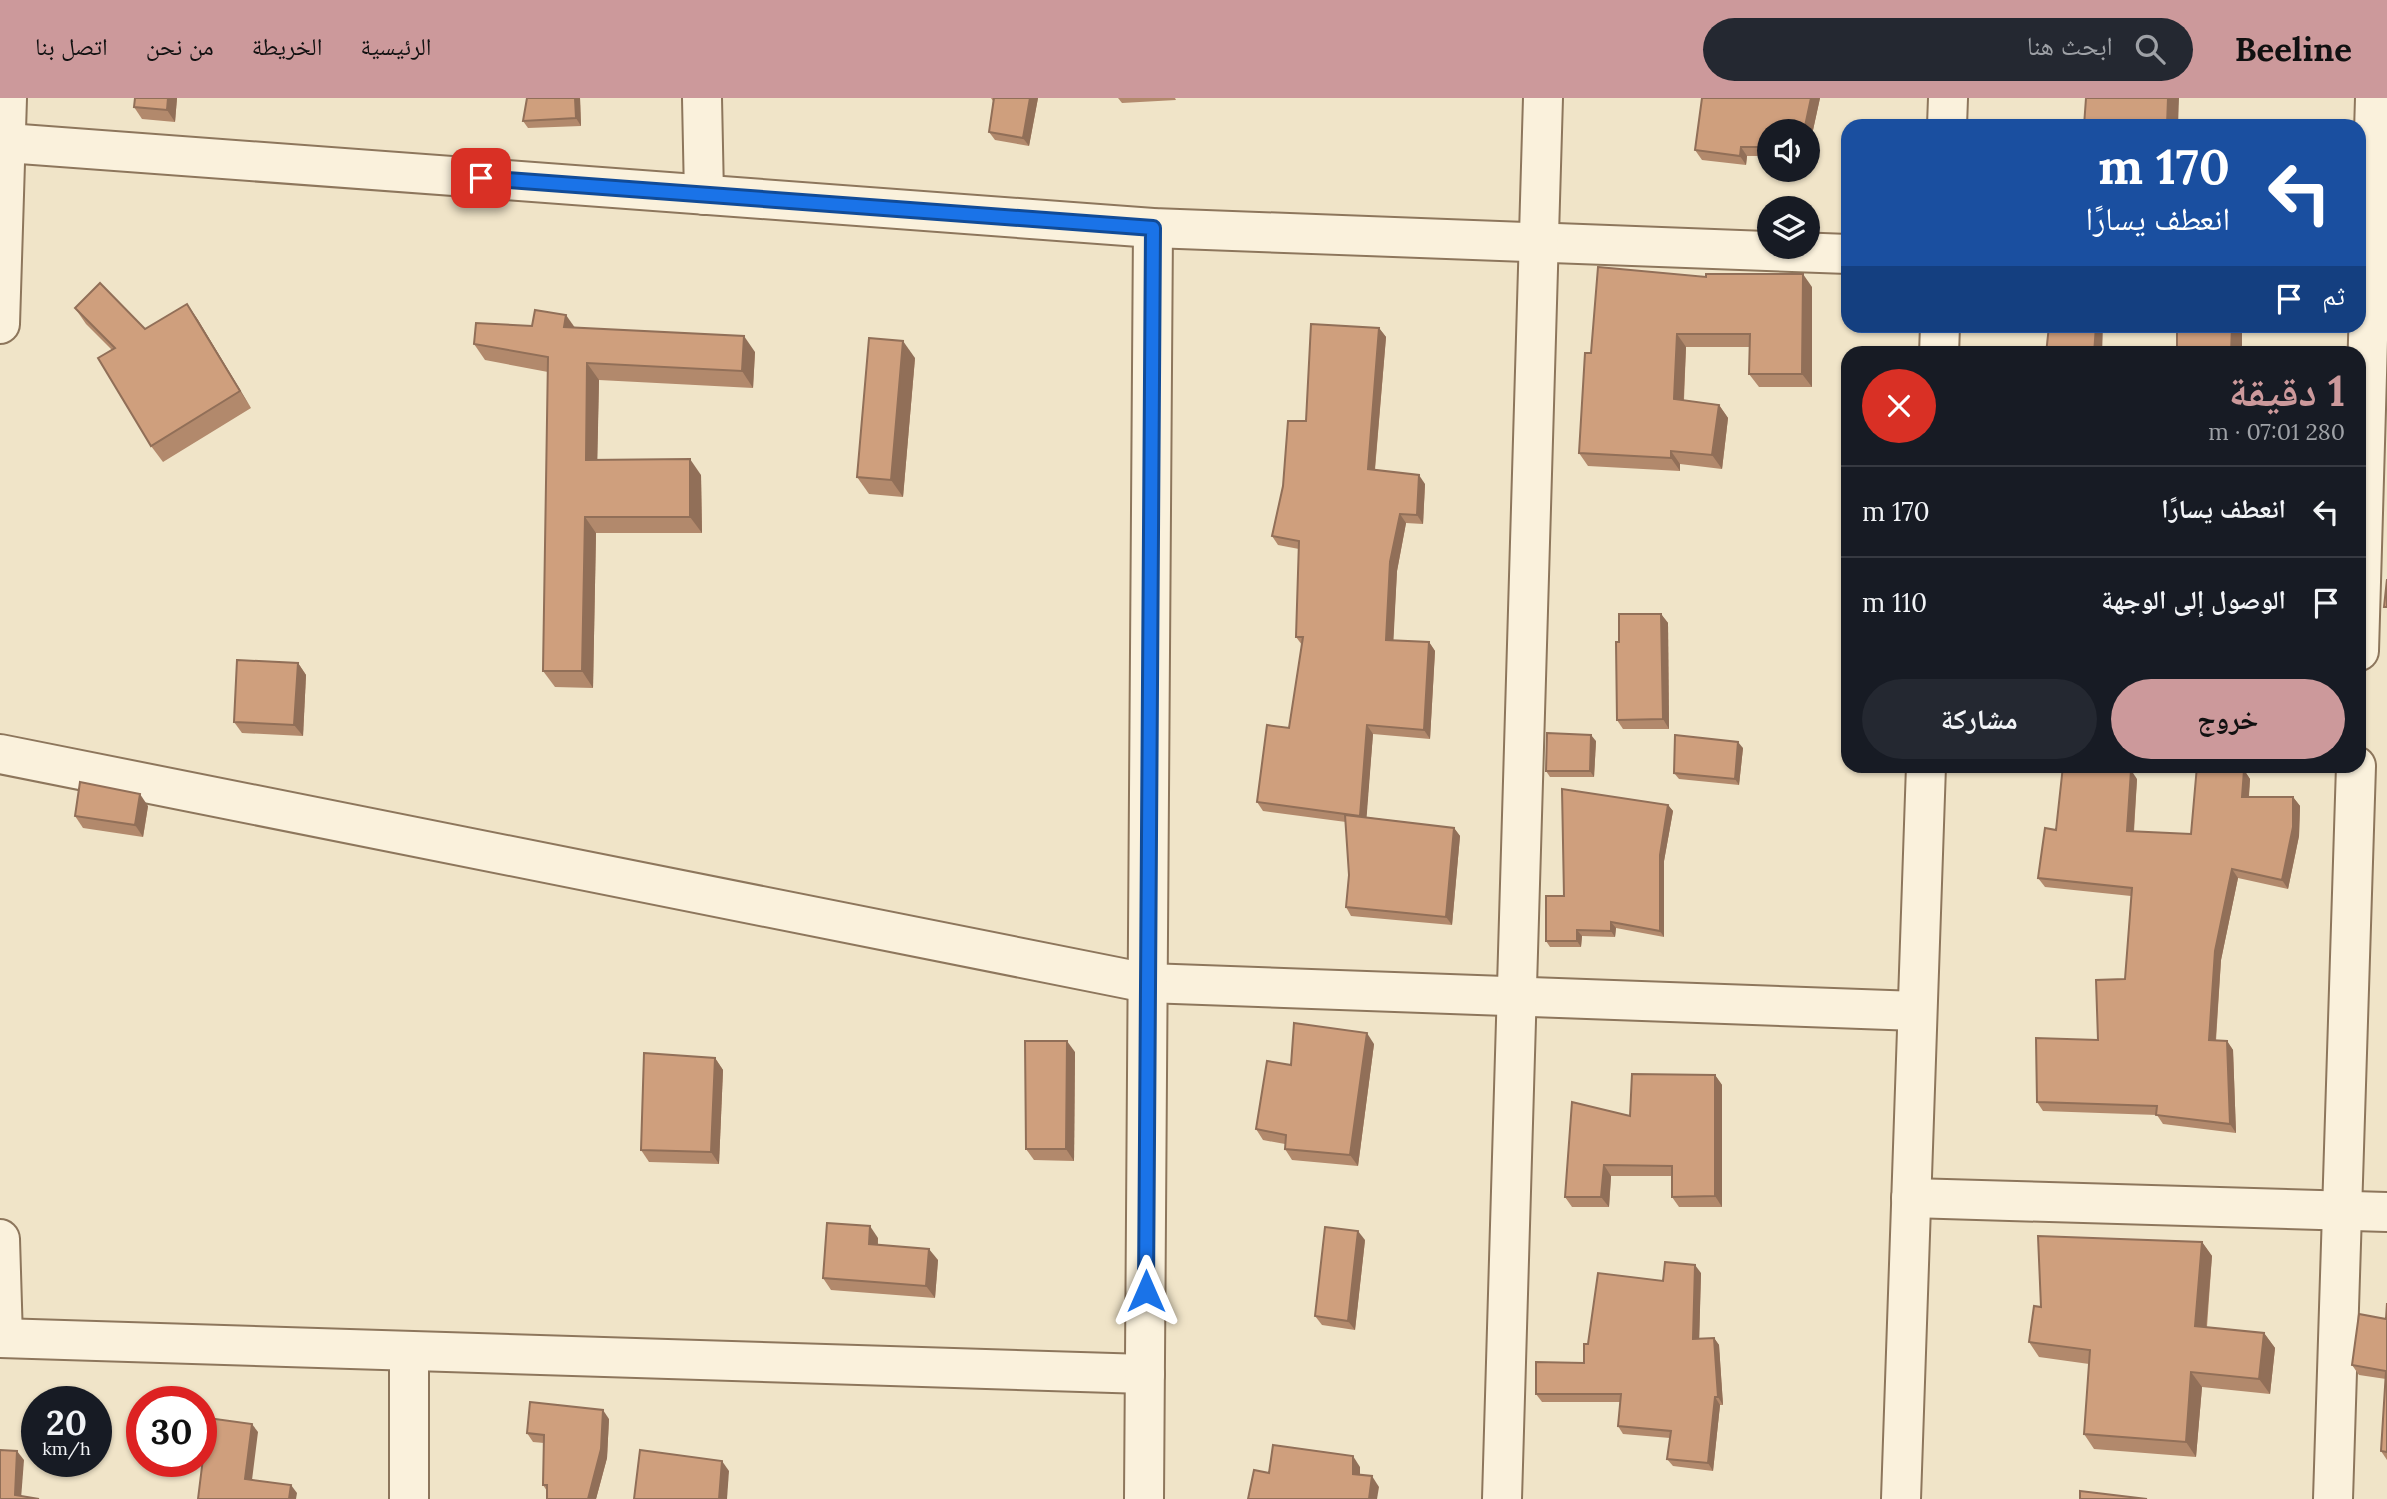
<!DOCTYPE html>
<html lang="ar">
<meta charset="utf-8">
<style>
:root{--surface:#171b24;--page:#242831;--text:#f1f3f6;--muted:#9ea1a6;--line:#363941;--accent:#cc999b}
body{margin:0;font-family:Lora,"Noto Naskh Arabic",serif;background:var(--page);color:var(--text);direction:rtl;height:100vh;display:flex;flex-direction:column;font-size:26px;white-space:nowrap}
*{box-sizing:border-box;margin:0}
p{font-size:23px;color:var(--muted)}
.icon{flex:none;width:38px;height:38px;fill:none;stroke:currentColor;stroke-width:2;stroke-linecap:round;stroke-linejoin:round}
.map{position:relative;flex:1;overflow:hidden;direction:ltr}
.sheet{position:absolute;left:1841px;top:248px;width:525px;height:427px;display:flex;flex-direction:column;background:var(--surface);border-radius:21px;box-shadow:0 2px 5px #0004;direction:rtl}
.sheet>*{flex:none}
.guide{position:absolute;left:1841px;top:21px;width:525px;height:214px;border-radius:21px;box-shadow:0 2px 5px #0004;direction:rtl;background:#1a4fa0;color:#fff;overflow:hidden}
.controls{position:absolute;left:1757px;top:21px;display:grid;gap:14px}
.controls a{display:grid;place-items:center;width:63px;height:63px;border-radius:50%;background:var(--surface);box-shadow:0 2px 5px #0004;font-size:35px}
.speed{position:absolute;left:21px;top:1288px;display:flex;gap:14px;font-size:35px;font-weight:700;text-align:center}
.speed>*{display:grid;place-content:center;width:91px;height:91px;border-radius:50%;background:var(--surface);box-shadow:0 2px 5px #0004;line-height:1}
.speed small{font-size:18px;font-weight:400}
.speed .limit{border:10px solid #d22;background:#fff;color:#111}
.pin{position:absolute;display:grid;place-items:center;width:60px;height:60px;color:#fff;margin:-30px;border-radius:14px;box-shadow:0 4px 10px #0006}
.me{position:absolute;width:77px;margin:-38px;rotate:0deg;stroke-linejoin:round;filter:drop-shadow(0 0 5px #0008)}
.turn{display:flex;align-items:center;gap:24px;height:147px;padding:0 21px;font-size:32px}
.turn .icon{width:91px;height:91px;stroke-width:2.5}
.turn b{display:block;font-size:49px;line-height:60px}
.then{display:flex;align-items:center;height:66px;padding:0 21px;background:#0003;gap:14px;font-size:26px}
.round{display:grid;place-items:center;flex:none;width:74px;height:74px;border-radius:37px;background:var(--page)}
.headline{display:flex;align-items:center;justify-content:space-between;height:119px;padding:0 21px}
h1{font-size:42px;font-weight:700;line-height:52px;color:var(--accent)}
.primary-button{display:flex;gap:14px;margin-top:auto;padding:14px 21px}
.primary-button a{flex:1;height:80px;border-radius:42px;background:var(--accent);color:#111;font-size:28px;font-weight:700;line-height:80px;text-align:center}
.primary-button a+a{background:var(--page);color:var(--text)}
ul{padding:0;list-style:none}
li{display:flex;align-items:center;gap:21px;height:91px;padding:0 21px;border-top:2px solid var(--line)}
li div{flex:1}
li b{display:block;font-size:26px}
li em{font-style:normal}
header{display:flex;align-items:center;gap:42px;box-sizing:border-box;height:98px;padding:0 35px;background:var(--accent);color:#111}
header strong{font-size:33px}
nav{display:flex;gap:38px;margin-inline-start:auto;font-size:24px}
.search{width:490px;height:63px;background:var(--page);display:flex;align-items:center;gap:18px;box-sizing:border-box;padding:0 24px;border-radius:38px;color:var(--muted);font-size:26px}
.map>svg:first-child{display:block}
</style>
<header>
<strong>Beeline</strong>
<div class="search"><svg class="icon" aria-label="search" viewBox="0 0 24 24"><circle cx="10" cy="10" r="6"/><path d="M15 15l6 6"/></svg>ابحث هنا</div>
<nav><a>الرئيسية</a><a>الخريطة</a><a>من نحن</a><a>اتصل بنا</a></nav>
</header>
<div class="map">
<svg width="2387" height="1401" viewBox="0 0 2387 1401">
<rect width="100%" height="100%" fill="#f0e4c8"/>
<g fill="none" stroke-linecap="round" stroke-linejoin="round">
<g stroke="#8d765c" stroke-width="42">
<g id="minor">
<polyline points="702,0 704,97"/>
<polyline points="7,45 1153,130 1848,156"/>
<polyline points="0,226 7,0"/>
<polyline points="2359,553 2375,0"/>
<polyline points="0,656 1147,885 1917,913"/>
<polyline points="1911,1100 2387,1114"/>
<polyline points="0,1141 3,1240"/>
<polyline points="0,1240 1145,1276"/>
<polyline points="409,1401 409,1253"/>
<polyline points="1144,1401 1153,130"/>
<polyline points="1502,1401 1543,0"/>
<polyline points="2333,1401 2356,668"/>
</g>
</g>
<g stroke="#8d765c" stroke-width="42">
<g id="tertiary">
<polyline points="1947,28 1948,0"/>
<polyline points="1939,256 1940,228"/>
<polyline points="1901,1401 1926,668"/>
</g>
</g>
<use href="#minor" stroke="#faf1dc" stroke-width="38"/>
<use href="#tertiary" stroke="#faf1dc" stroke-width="38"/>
</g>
<g fill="#b2896c">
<polygon points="135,0 177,0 175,24 142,21 134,9"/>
<polygon points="580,0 581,28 528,30 523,23"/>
<polygon points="991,0 1038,0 1029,48 995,42 989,34 993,3"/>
<polygon points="1118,0 1175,0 1176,2 1122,5"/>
<polygon points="1702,0 1820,0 1808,55 1808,33 1769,33 1769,58 1747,58 1746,67 1702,62 1695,52"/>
<polygon points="1706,179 1812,189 1812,289 1759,289 1749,276 1750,249 1686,249 1684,302 1719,307 1728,320 1722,371 1680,366 1680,373 1588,368 1579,355 1591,255"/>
<polygon points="187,206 198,222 251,310 163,364 151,348 112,252 86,226 75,210 145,231"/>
<polygon points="575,230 755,254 753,290 599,282 597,362 701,377 702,435 596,435 593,590 555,589 543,573 548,274 485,262 474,246"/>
<polygon points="1379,230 1386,239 1375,372 1425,386 1423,426 1406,425 1397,473 1393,542 1429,544 1435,553 1430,641 1373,636 1366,719 1454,730 1460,738 1452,827 1351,818 1346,809 1349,777 1346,724 1263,713 1257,704 1289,630 1302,547 1296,539 1299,451 1278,447 1272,438 1306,323"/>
<polygon points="915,260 903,399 869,396 857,379"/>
<polygon points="1661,516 1668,525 1669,631 1623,631 1617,622 1619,544"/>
<polygon points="298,565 306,577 303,638 242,635 234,624"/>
<polygon points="1596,643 1594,679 1550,679 1546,673"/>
<polygon points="1743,650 1739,687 1679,681 1674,675"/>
<polygon points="2162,668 2195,668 2194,673"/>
<polygon points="2244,672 2250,681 2249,699 2293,699 2300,708 2299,738 2288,791 2238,780 2221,862 2216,943 2227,943 2233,952 2236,1035 2163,1026 2157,1017 2043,1013 2037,1004 2098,942 2125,881 2131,798 2045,789 2038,780 2056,732 2137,681 2134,734 2191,736"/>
<polygon points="1668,707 1673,713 1664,763 1664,839 1616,830 1615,839 1582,838 1581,849 1550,849 1546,843 1564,798"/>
<polygon points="148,708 143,739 83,730 75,718"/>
<polygon points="1374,946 1358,1068 1292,1062 1285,1051 1285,1046 1263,1042 1256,1031 1291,967"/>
<polygon points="1075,954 1074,1063 1034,1062 1026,1051"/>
<polygon points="715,960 723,972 719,1066 649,1064 641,1052"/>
<polygon points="1715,977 1722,987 1722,1109 1679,1109 1672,1099 1672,1078 1611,1078 1609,1109 1572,1109 1565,1099 1630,1018"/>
<polygon points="878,1140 878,1147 938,1162 935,1200 831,1192 823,1180"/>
<polygon points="1365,1142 1355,1232 1322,1227 1315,1218"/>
<polygon points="2202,1144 2212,1158 2207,1229 2264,1235 2275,1250 2270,1296 2202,1289 2196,1359 2094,1351 2084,1336 2089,1266 2039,1259 2029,1244 2041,1209"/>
<polygon points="1701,1175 1699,1241 1714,1240 1719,1247 1723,1307 1720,1307 1713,1373 1673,1368 1667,1361 1670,1340 1623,1336 1618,1328 1620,1304 1542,1304 1536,1296 1584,1265 1663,1183"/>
<polygon points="2387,1205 2386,1281 2359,1277 2352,1267 2386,1221"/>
<polygon points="609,1321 607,1360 596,1401 547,1401 547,1393 543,1387 544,1345 533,1344 527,1335"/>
<polygon points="2381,1353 2387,1354 2387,1362"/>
</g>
<g fill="#916f58">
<polygon points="168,0 177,0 175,24 167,12"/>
<polygon points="575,0 580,0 581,28 576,20"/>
<polygon points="1030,0 1038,0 1029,48 1023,40"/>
<polygon points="1811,0 1820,0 1808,55 1808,33 1804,33"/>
<polygon points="2168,0 2179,0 2178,28 2167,28"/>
<polygon points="1741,49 1747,58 1746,67 1740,58"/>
<polygon points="1803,176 1812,189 1812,289 1802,276"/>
<polygon points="187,206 198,222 251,310 240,293"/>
<polygon points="566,217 578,234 564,229"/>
<polygon points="2096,228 2103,228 2102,256 2094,256"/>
<polygon points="2232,228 2242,228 2242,256 2231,256"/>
<polygon points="1379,230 1386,239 1374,380 1368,371"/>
<polygon points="1677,236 1686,249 1683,314 1674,301"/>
<polygon points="744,238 755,254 753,290 742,273"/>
<polygon points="903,243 915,260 903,399 891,382"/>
<polygon points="587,265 599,282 597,378 586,362"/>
<polygon points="1719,307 1728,320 1722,371 1712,357"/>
<polygon points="1671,353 1680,366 1680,373 1671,360"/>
<polygon points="690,361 701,377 702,435 690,419"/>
<polygon points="1419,377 1425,386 1423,426 1417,417"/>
<polygon points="1400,416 1406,425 1397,473 1393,551 1386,542 1390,464"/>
<polygon points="585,419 596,435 593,590 582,573"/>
<polygon points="1661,516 1668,525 1669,631 1663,621"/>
<polygon points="1429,544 1435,553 1430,641 1424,632"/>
<polygon points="298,565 306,577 303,638 294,627"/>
<polygon points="1367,627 1373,636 1366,727 1360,718"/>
<polygon points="1591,637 1596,643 1594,679 1590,673"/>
<polygon points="1738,644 1743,650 1739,687 1735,681"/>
<polygon points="2131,672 2137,681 2133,742 2127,733"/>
<polygon points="2244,672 2250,681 2248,708 2242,699"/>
<polygon points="140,696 148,708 143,739 135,727"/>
<polygon points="2293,699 2300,708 2299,738 2288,791 2282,782"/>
<polygon points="1668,707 1673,713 1664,763 1664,839 1660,833 1660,757"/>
<polygon points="1454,730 1460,738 1452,827 1446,819"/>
<polygon points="2232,771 2238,780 2221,862 2215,951 2209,942 2215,853"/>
<polygon points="1611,824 1616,830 1615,839 1611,833"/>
<polygon points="1577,832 1582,838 1581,849 1577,843"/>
<polygon points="1367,935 1374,946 1358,1068 1350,1057"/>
<polygon points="1067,943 1075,954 1074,1063 1066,1051"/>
<polygon points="2227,943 2233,952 2236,1035 2230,1026"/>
<polygon points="715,960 723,972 719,1066 711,1054"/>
<polygon points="1715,977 1722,987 1722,1109 1715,1098"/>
<polygon points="1604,1067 1611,1078 1609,1109 1601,1099"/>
<polygon points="870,1128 878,1140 877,1158 869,1146"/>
<polygon points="1358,1133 1365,1142 1355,1232 1348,1223"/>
<polygon points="2202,1144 2212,1158 2205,1243 2195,1228"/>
<polygon points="929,1151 938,1162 935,1200 926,1188"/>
<polygon points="1695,1167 1701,1175 1699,1249 1693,1241"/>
<polygon points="2264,1235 2275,1250 2270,1296 2259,1281"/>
<polygon points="1714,1240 1719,1247 1723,1307 1718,1299"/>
<polygon points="2191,1274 2202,1289 2196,1359 2186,1344"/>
<polygon points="1715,1299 1720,1307 1713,1373 1708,1365"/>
<polygon points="603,1312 609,1321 607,1360 596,1401 588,1401"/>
<polygon points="252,1326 258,1334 251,1390 245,1381"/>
<polygon points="17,1353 24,1362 21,1401 15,1397"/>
<polygon points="1353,1358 1360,1369 1360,1387 1353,1376"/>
<polygon points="722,1363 729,1373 727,1401 719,1401"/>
<polygon points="1372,1378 1379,1389 1377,1401 1369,1401"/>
<polygon points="291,1387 297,1395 296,1401 289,1401"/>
</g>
<g fill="#cf9f7d" stroke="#916f58" stroke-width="2">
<polygon points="135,0 168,0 167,12 134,9"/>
<polygon points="527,0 575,0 576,20 523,23"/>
<polygon points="994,0 1030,0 1023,40 989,34"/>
<polygon points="1702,0 1811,0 1804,33 1769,33 1769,49 1741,49 1740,58 1695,52"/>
<polygon points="2086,0 2168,0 2167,28 2084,28"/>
<polygon points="1598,169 1706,179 1706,176 1803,176 1802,276 1749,276 1750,236 1677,236 1674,301 1719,307 1712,357 1671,353 1671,360 1579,355 1585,255 1591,255"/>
<polygon points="100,185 145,231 187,206 240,293 151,348 98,260 115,250 75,210"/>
<polygon points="535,212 566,217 564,229 744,238 742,273 587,265 586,362 690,361 690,419 585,419 582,573 543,573 548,259 474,246 476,225 532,228"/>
<polygon points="1311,226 1379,230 1368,371 1419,377 1417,417 1400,416 1390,464 1386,542 1429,544 1424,632 1367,627 1360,718 1257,704 1267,627 1289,630 1303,539 1296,539 1299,443 1272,438 1283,388 1288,323 1306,323"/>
<polygon points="2049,228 2096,228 2094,256 2046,256"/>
<polygon points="2177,228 2232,228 2231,256 2177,256"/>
<polygon points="869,240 903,243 891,382 857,379"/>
<polygon points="2387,481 2387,509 2384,509"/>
<polygon points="1619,516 1661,516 1663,621 1617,622 1616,544 1619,544"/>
<polygon points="237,562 298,565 294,627 234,624"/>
<polygon points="1547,635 1591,637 1590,673 1546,673"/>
<polygon points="1675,637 1738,644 1735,681 1674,675"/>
<polygon points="2063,668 2104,668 2131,672 2127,733 2191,736 2197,668 2211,668 2244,672 2242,699 2293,699 2293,729 2282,782 2232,771 2215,853 2209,942 2227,943 2230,1026 2156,1017 2157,1008 2037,1004 2036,940 2098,942 2096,882 2125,881 2132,790 2038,780 2045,730 2056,732"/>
<polygon points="80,684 140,696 135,727 75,718"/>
<polygon points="1562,691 1668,707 1660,757 1660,833 1611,824 1611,833 1577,832 1577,843 1546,843 1546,798 1564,798"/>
<polygon points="1345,717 1454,730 1446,819 1346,809 1349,777"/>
<polygon points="1294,925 1367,935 1350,1057 1285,1051 1286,1037 1256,1031 1267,963 1291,967"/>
<polygon points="1025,943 1067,943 1066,1051 1026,1051"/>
<polygon points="644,955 715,960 711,1054 641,1052"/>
<polygon points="1632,976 1715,977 1715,1098 1672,1099 1672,1068 1604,1067 1601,1099 1565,1099 1572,1004 1630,1018"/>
<polygon points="827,1125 870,1128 869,1146 929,1151 926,1188 823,1180"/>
<polygon points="1325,1129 1358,1133 1348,1223 1315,1218"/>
<polygon points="2038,1138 2202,1144 2195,1228 2264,1235 2259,1281 2191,1274 2186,1344 2084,1336 2090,1252 2029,1244 2034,1208 2041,1209"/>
<polygon points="1665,1164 1695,1167 1693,1241 1714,1240 1718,1299 1715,1299 1708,1365 1667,1361 1671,1333 1618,1328 1621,1296 1536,1296 1536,1264 1584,1265 1584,1246 1588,1246 1598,1175 1663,1183"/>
<polygon points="2387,1205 2387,1354 2381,1353 2386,1273 2352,1267 2359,1216 2386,1221"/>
<polygon points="530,1304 603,1312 601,1351 588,1401 547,1401 547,1387 543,1387 544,1337 527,1335"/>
<polygon points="208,1320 252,1326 245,1381 291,1387 289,1401 198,1401"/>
<polygon points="1273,1347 1353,1358 1353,1376 1372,1378 1369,1401 1248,1401 1254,1372 1269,1375"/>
<polygon points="0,1352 17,1353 15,1397 39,1401 0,1401"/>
<polygon points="640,1352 722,1363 719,1401 634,1401"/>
<polygon points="2080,1393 2147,1401 2080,1401"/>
</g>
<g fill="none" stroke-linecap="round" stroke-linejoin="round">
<g stroke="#114b97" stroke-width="18">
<polyline id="route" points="481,80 1153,130 1146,1193"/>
</g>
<use href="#route" stroke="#1a73e8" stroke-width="12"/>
</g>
</svg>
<div class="controls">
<a><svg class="icon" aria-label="sound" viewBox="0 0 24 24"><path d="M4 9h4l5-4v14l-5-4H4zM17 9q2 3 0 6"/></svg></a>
<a><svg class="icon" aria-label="layers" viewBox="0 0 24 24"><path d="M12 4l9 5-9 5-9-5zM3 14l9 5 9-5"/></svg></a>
</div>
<div class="speed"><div>20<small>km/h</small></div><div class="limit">30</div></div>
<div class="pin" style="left:481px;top:80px;background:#d93025"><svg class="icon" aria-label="arrive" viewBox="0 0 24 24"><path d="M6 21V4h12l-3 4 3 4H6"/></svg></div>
<svg class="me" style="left:1146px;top:1193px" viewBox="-20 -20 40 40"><path d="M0-17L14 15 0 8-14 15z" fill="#1a73e8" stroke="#fff" stroke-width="4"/></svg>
<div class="guide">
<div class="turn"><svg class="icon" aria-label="left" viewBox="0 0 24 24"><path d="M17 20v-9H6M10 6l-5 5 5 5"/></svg><div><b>170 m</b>انعطف يسارًا</div></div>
<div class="then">ثم<svg class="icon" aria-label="arrive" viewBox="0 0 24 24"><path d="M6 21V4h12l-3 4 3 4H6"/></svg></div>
</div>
<section class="sheet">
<div class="headline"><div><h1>1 دقيقة</h1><p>280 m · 07:01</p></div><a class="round" style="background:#d93025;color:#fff"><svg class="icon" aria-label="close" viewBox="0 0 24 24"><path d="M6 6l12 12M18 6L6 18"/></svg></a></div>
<ul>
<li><svg class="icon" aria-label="left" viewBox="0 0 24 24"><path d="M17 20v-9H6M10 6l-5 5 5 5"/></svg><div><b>انعطف يسارًا</b></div><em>170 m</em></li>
<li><svg class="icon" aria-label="arrive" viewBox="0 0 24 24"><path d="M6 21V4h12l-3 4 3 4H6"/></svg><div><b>الوصول إلى الوجهة</b></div><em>110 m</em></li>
</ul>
<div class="primary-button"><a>خروج</a><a>مشاركة</a></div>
</section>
</div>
